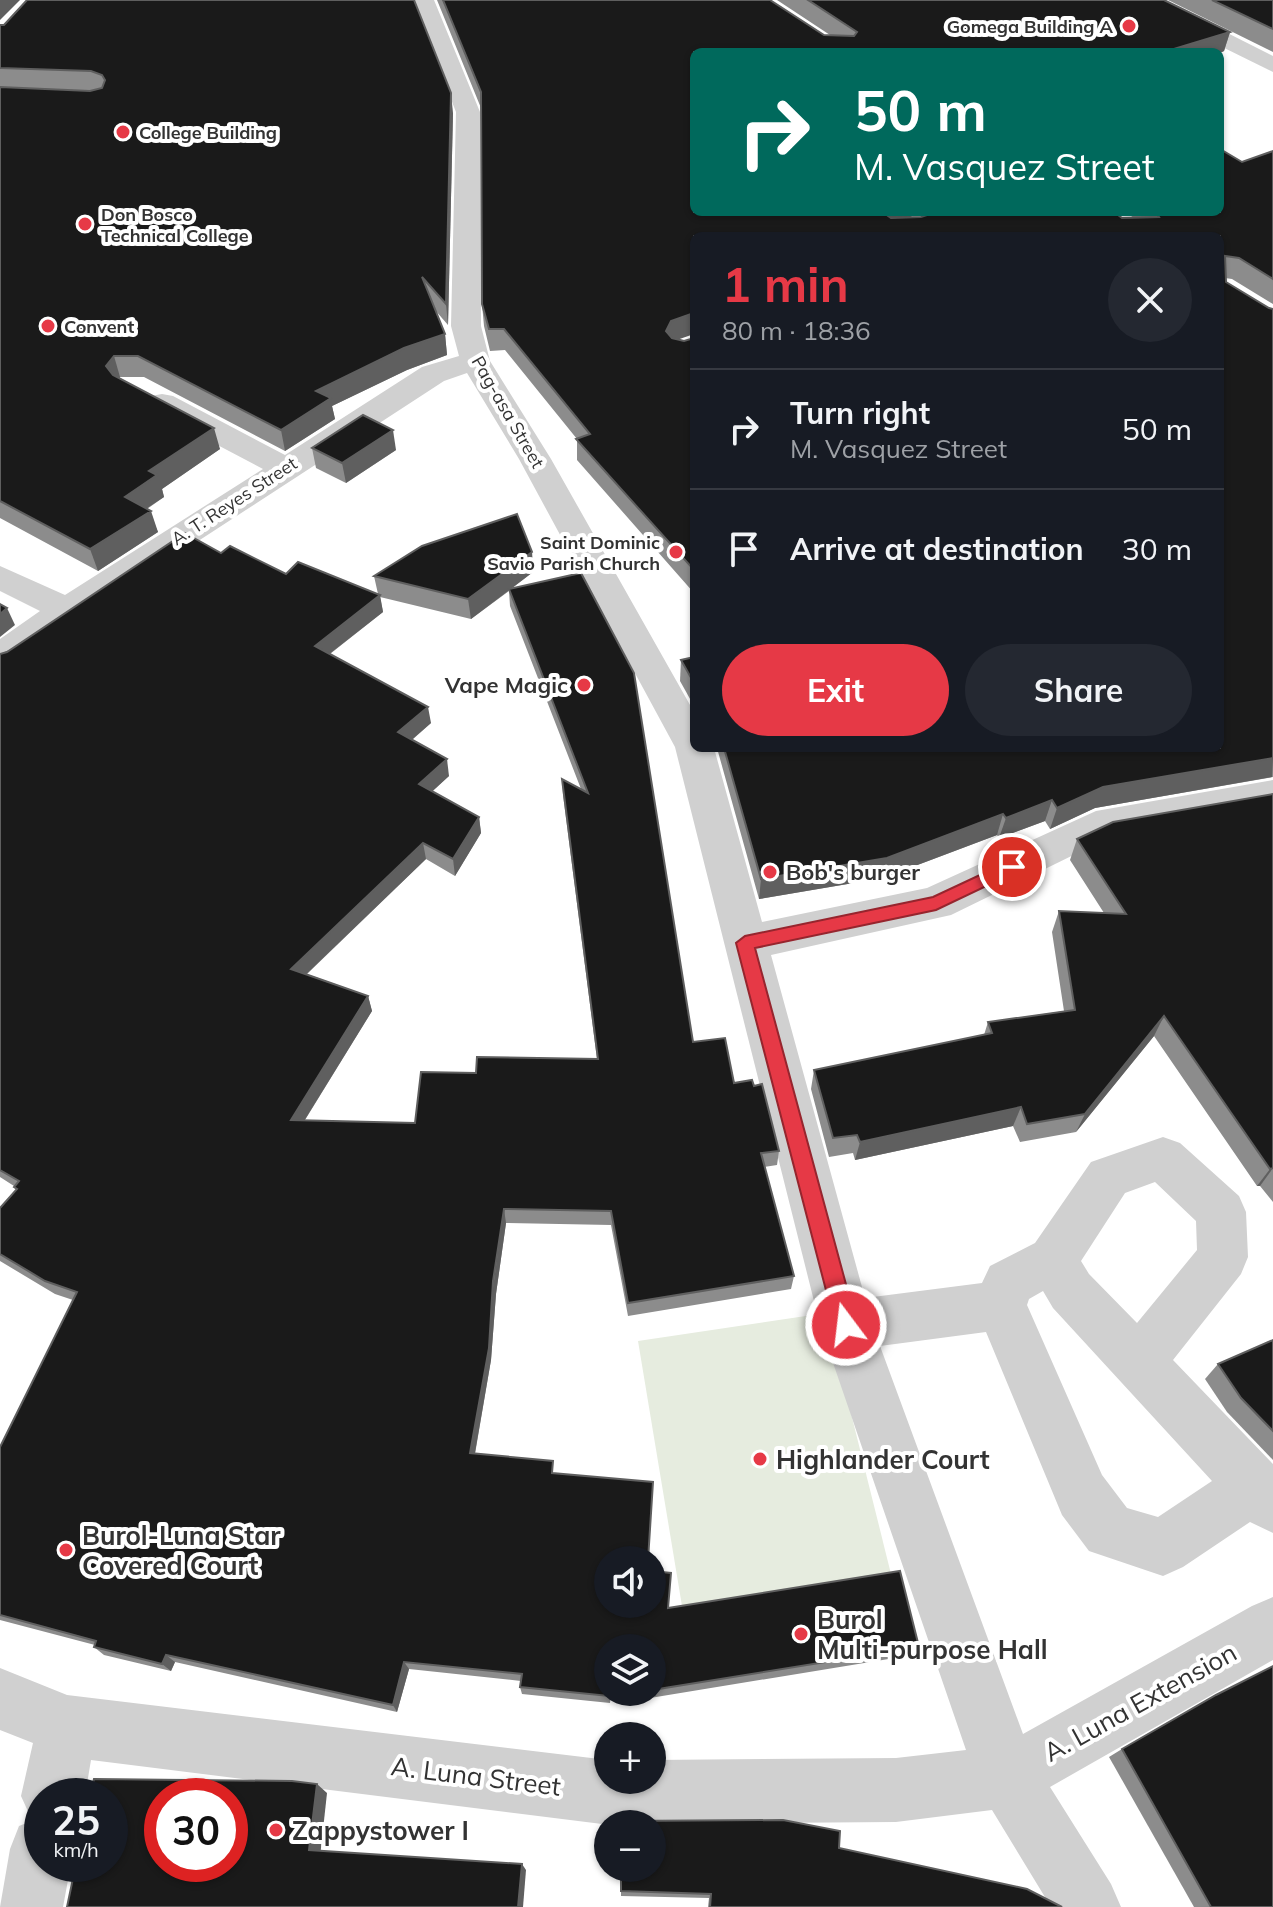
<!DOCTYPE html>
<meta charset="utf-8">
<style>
:root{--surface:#171b24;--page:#242831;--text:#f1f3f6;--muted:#9ea1a6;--line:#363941;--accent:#e63946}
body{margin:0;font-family:Mulish,sans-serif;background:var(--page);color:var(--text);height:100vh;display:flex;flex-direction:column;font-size:30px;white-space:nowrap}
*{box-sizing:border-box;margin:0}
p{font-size:26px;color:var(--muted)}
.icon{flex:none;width:44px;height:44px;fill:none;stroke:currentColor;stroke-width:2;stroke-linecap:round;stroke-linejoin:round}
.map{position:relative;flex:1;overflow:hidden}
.details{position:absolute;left:690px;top:232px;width:534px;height:520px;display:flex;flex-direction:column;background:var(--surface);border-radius:12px;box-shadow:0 2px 6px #0004}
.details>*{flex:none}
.hud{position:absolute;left:690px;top:48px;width:534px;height:168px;border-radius:12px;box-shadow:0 2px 6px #0004;background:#00695c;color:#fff;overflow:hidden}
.buttons{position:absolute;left:594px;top:1546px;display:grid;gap:16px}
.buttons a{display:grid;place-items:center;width:72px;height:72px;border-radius:50%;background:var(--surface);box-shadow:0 2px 6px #0004;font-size:40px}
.speed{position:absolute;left:24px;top:1778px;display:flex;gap:16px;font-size:40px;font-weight:700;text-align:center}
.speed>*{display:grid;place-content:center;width:104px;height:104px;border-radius:50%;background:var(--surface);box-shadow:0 2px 6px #0004;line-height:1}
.speed small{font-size:20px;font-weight:400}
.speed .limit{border:12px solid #d22;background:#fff;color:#111}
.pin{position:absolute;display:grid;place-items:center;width:68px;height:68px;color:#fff;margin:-34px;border:4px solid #fff;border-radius:50%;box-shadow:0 2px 8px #0007}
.me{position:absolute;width:88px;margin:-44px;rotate:345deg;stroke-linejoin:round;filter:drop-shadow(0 0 6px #0008)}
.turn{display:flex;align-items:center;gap:28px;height:168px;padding:0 32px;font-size:36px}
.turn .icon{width:104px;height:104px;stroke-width:2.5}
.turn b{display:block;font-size:56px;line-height:68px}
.round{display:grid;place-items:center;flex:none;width:84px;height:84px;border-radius:42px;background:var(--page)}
.head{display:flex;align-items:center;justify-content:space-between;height:136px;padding:0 32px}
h1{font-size:48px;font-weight:700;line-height:60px;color:var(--accent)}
.primary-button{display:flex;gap:16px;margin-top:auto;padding:16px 32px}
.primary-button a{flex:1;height:92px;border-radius:48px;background:var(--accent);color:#fff;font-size:32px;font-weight:700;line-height:92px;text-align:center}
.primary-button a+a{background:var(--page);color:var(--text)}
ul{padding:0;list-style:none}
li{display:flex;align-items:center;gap:24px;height:120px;padding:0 32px;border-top:2px solid var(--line)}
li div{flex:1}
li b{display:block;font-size:30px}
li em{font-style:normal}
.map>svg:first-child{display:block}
</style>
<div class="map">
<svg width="1273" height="1907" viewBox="0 0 1273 1907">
<rect width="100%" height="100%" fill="#fff"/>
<polygon fill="#e6ecdf" points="826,1313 892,1578 683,1612 638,1341"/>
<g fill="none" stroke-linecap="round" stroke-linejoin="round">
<g fill="#d0d0d0" fill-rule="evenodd">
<path d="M 412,0 L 434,0 L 480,112 L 481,326 L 490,361 L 551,459 L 694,712 L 694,748 L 714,748 L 762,922 L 927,888 L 1096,811 L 1273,780 L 1273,810 L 1104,840 L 951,915 L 771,955 L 865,1298 L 982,1283 L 990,1266 L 1035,1243 L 1091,1162 L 1163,1137 L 1180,1143 L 1239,1196 L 1246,1212 L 1248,1257 L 1241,1274 L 1173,1360 L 1273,1464 L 1273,1533 L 1250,1522 L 1183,1567 L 1163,1576 L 1089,1551 L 1062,1515 L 986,1332 L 880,1346 L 1023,1734 L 1252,1606 L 1273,1597 L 1273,1660 L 1050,1787 L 1111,1884 L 1121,1907 L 1051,1907 L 992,1810 L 896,1822 L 602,1824 L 91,1760 L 85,1796 L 42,1796 L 42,1864 L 71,1864 L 63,1907 L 0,1907 L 10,1849 L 19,1826 L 34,1820 L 31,1818 L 21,1796 L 33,1743 L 0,1730 L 0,1668 L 67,1695 L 608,1760 L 608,1780 L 652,1780 L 652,1760 L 896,1758 L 966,1750 L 820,1325 L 675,747 L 519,459 L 467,373 L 444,381 L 80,618 L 13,666 L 0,670 L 0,639 L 40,611 L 0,591 L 0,566 L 65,595 L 263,469 L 151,410 L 146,403 L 151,396 L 162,394 L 173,396 L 285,455 L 422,367 L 459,356 L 451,326 L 456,112 ZM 1155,1182 L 1196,1221 L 1197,1250 L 1137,1323 L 1089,1274 L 1081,1261 L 1125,1193 ZM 1043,1291 L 1053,1308 L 1212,1481 L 1158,1517 L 1127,1508 L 1102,1475 L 1027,1305 L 1029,1299 Z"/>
<polygon points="1134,0 1162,0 1273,56 1273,72 1137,5"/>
</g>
</g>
<g fill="#8c8c8c" fill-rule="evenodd">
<polygon points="437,0 770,0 824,35 830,35 777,0 1164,0 1230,32 1224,51 1220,53 694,52 920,212 910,217 1134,218 1131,216 1114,212 1220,212 1242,162 1273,151 1273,304 1232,279 1225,278 1226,282 1269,308 1273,309 1273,777 1095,808 1050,829 1045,821 999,838 997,835 883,878 759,899 717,748 1220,748 694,236 678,340 684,341 694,338 694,593 577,460 577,439 505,350 490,351 484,326 482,304 481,108"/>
<polygon points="1168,0 1273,0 1273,52"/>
<polygon points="0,25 453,113 448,325 435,310 445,334 447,355 407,370 332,406 335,419 285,451 144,377 120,377 119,379 220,449 162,489 164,497 147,509 158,532 98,571 0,518"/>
<polygon points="312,448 396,450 346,483 316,468"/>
<path d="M 532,552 L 533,572 L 511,589 L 693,1042 L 734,1083 L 779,1151 L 777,1165 L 764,1167 L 794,1276 L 791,1289 L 628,1316 L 611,1225 L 506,1223 L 496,1294 L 491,1360 L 475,1454 L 554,1473 L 608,1560 L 668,1608 L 919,1647 L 913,1655 L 650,1698 L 611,1693 L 610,1703 L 522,1694 L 520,1687 L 521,1681 L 409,1669 L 397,1712 L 175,1662 L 171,1671 L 104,1655 L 94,1647 L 95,1645 L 0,1620 L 0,1447 L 73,1300 L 55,1294 L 0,1261 L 0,1208 L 16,1190 L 14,1187 L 14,1186 L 0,1177 L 0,654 L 221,553 L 286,574 L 378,594 L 374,576 ZM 509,591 L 510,606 L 581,789 L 562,779 L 563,795 L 597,1059 L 476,1073 L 415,1123 L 305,1120 L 372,1011 L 368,996 L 307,974 L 426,859 L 455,876 L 481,833 L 479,817 L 432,791 L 449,776 L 412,740 L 431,723 L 330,654 L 383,612 L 380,597 L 471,619 ZM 608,1648 L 652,1648 L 652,1692 L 608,1692 Z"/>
<polygon points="694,657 694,706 680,681 681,660"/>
<polygon points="1273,794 1273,1202 1260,1186 1257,1186 1154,1036 1076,1132 1020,1142 1013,1126 855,1160 853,1153 829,1157 811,1089 814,1070 984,1035 988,1022 1064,1011 1052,932 1059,911 1104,913 1070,860 1077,839"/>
<polygon points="1273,1340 1273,1460 1227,1412 1205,1379 1218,1364"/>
<polygon points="1122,1749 1273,1907 1194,1907 1109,1757"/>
<polygon points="839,1848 1062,1907 708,1907 709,1898 621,1896 621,1868"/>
</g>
<g fill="#5f5f5f">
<polygon points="0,0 20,0 0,20"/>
<polygon points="1230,32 1224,51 1220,53 1164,52"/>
<polygon points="451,93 453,113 448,325 446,304"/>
<polygon points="890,212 920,212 891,227 888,216"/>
<polygon points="694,313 694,334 671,342 666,331 671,321"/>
<polygon points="445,334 447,355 407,370 332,406 335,419 285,451 281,430 316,391 404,348"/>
<polygon points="114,356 120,377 113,387 106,366"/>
<polygon points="214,428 220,449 162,489 164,497 132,518 125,497 149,471"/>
<polygon points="393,430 396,450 346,483 342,463"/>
<polygon points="151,511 158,532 98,571 90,549"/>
<polygon points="532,552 533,572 471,619 468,599"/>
<polygon points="380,595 383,612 319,662 315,646"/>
<polygon points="7,608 15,625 0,637 0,614"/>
<polygon points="428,707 431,723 401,749 398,732"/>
<polygon points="1273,758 1272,777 1095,808 1050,829 1057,808 1103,787"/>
<polygon points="447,759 449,776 422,801 419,784"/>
<polygon points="1052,800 1045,821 999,838 1006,818"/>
<polygon points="1003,814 997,835 883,878 759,899 761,879"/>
<polygon points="479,817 481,833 455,876 453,859"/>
<polygon points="423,843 426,859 296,984 291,969"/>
<polygon points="368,996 372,1011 296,1134 291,1120"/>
<polygon points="1164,1016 1154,1036 1076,1132 1085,1114"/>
<polygon points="1021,1107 1013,1126 855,1160 860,1142"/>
<polygon points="1273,1168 1260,1186 1257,1186 1270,1169"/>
<polygon points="504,1209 506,1223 496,1294 491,1360 473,1464 470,1453"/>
<polygon points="166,1655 175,1662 171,1671 162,1664"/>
<polygon points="404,1662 409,1669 397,1712 393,1705"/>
<polygon points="317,1784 327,1793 320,1857 309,1850"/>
<polygon points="522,1864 526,1870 523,1907 518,1907"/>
</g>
<g fill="#1a1a1a" stroke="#5f5f5f" stroke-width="2" fill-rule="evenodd">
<polygon points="27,0 414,0 451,93 446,304 422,277 445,334 404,348 316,391 331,398 281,430 138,356 114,356 106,366 113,375 214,428 149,471 157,475 125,497 151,511 90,549 0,501 0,87 90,91 102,88 105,80 102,75 91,71 0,68 0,25 4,25"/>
<polygon points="443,0 770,0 824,35 854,36 857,32 808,0 1164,0 1230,32 1164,52 694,52 694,212 890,212 888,216 891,218 921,217 936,212 1114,212 1122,218 1159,217 1156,212 1220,212 1220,149 1242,162 1273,151 1273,279 1239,258 1225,256 1226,282 1269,308 1273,309 1273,758 1103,787 1057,808 1052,800 1006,818 1003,814 887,858 761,879 724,748 1220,748 1220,236 694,236 694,313 671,321 666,331 672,338 684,341 694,338 694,570 576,439 590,434 504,329 489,329 482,304 481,92"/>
<polygon points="1212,0 1273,0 1273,29"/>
<polygon points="363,415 393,430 342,463 312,448"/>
<polygon points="517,514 532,552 468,599 374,576 422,546"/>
<polygon points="185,533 221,553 230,546 286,574 298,562 380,595 315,646 428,707 398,732 447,759 419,784 479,817 453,859 423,843 291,969 368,996 291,1120 415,1123 421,1072 476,1073 477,1057 598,1059 562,779 588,793 509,589 581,573 634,673 693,1042 725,1038 734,1083 752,1080 754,1086 762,1084 779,1151 761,1153 794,1276 628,1303 611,1211 504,1209 493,1281 489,1348 470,1453 553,1461 552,1473 653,1482 648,1560 608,1560 608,1604 652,1604 652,1571 671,1573 668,1608 900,1571 919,1647 652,1690 652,1648 608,1648 608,1692 610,1692 609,1696 520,1687 522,1674 404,1662 393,1705 166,1655 162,1664 94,1647 96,1641 0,1615 0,1447 77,1292 45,1281 0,1254 0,1208 17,1189 14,1187 19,1181 0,1170 0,654 7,652"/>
<polygon points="0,604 7,608 0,614"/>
<polygon points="694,657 694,683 681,660"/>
<polygon points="1273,794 1273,1168 1270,1169 1164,1016 1085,1114 1027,1124 1021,1107 860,1142 857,1135 833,1138 814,1070 992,1033 988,1022 1075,1010 1059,911 1126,914 1077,839 1113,822"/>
<polygon points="1273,1340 1273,1431 1241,1398 1218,1364"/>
<polygon points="1273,1666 1273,1907 1211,1907 1122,1749 1216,1695"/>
<path d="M 94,1779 L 292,1781 L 317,1784 L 309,1850 L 522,1864 L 518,1907 L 67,1907 L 76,1864 L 110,1864 L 110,1796 L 90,1796 ZM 162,1796 L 230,1796 L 230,1864 L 162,1864 Z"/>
<polygon points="783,1820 840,1831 839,1848 1027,1889 1062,1907 710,1907 711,1894 621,1891 621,1868 652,1868 652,1824 621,1824 621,1821"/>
</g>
<polygon fill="#e63946" stroke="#96252e" stroke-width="2" points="1012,860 1020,867 1018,871 936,910 755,948 857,1325 853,1332 846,1335 838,1332 835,1325 736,943 745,936 933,897"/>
<g fill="#e63946" stroke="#fff" stroke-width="3">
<circle cx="1129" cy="26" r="8"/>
<circle cx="123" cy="132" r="8"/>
<circle cx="85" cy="224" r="8"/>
<circle cx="48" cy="326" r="8"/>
<circle cx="676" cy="552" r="8"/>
<circle cx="584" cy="685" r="8"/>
<circle cx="770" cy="872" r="8"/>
<circle cx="760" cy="1459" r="8"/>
<circle cx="66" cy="1550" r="8"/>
<circle cx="801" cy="1634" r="8"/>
<circle cx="276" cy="1830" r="8"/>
</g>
<g text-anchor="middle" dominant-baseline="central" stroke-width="8" stroke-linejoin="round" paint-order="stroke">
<g font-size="18" font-weight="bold" fill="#333" stroke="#fff" text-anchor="start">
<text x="1113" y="26" text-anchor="end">Gomega Building A</text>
<text x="139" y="132">College Building</text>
<text x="101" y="214">Don Bosco<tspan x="101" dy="21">Technical College</tspan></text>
<text x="64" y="326">Convent</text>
<text x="660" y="542" text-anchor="end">Saint Dominic<tspan x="660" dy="21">Savio Parish Church</tspan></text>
</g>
<g font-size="18" fill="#333" stroke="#fff">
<text transform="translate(508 412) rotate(60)">Pag-asa Street</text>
<text transform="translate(234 501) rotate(-33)">A. T. Reyes Street</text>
</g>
<g font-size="22" font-weight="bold" fill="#333" stroke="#fff" text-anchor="end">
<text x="568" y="685">Vape Magic</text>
<text x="786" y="872" text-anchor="start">Bob's burger</text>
</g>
<g font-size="26" font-weight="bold" fill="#333" stroke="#fff" text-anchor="start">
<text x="776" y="1459">Highlander Court</text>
<text x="82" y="1535">Burol-Luna Star<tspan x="82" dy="30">Covered Court</tspan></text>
<text x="817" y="1619">Burol<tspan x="817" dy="30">Multi-purpose Hall</tspan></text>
<text x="292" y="1830">Zappystower I</text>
</g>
<g font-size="26" fill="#333" stroke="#fff">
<text transform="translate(1140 1702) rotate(-29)">A. Luna Extension</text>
<text transform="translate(476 1776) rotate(7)">A. Luna Street</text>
</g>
</g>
</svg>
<div class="buttons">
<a><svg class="icon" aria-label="sound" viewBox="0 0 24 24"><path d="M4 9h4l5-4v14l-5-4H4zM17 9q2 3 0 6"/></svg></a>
<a><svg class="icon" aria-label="layers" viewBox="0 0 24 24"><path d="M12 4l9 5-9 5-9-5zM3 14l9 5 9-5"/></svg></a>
<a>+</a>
<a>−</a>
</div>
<div class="speed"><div>25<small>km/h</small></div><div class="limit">30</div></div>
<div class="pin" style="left:1012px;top:867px;background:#d93025"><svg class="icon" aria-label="arrive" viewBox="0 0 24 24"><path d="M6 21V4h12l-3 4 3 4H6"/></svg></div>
<svg class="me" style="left:846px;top:1325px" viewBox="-20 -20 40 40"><circle r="17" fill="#e63946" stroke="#fff" stroke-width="3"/><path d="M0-11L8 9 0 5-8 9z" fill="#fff"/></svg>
<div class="hud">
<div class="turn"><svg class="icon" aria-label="right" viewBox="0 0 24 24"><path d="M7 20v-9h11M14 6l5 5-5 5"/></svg><div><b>50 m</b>M. Vasquez Street</div></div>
</div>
<section class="details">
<div class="head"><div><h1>1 min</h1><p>80 m · 18:36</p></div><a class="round"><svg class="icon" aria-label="close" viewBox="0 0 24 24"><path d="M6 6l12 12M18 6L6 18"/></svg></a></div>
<ul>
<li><svg class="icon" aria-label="right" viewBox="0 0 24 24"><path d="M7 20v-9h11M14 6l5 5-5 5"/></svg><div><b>Turn right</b><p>M. Vasquez Street</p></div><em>50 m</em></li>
<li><svg class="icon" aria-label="arrive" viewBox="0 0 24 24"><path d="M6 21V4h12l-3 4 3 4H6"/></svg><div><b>Arrive at destination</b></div><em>30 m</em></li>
</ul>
<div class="primary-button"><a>Exit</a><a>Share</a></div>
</section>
</div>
